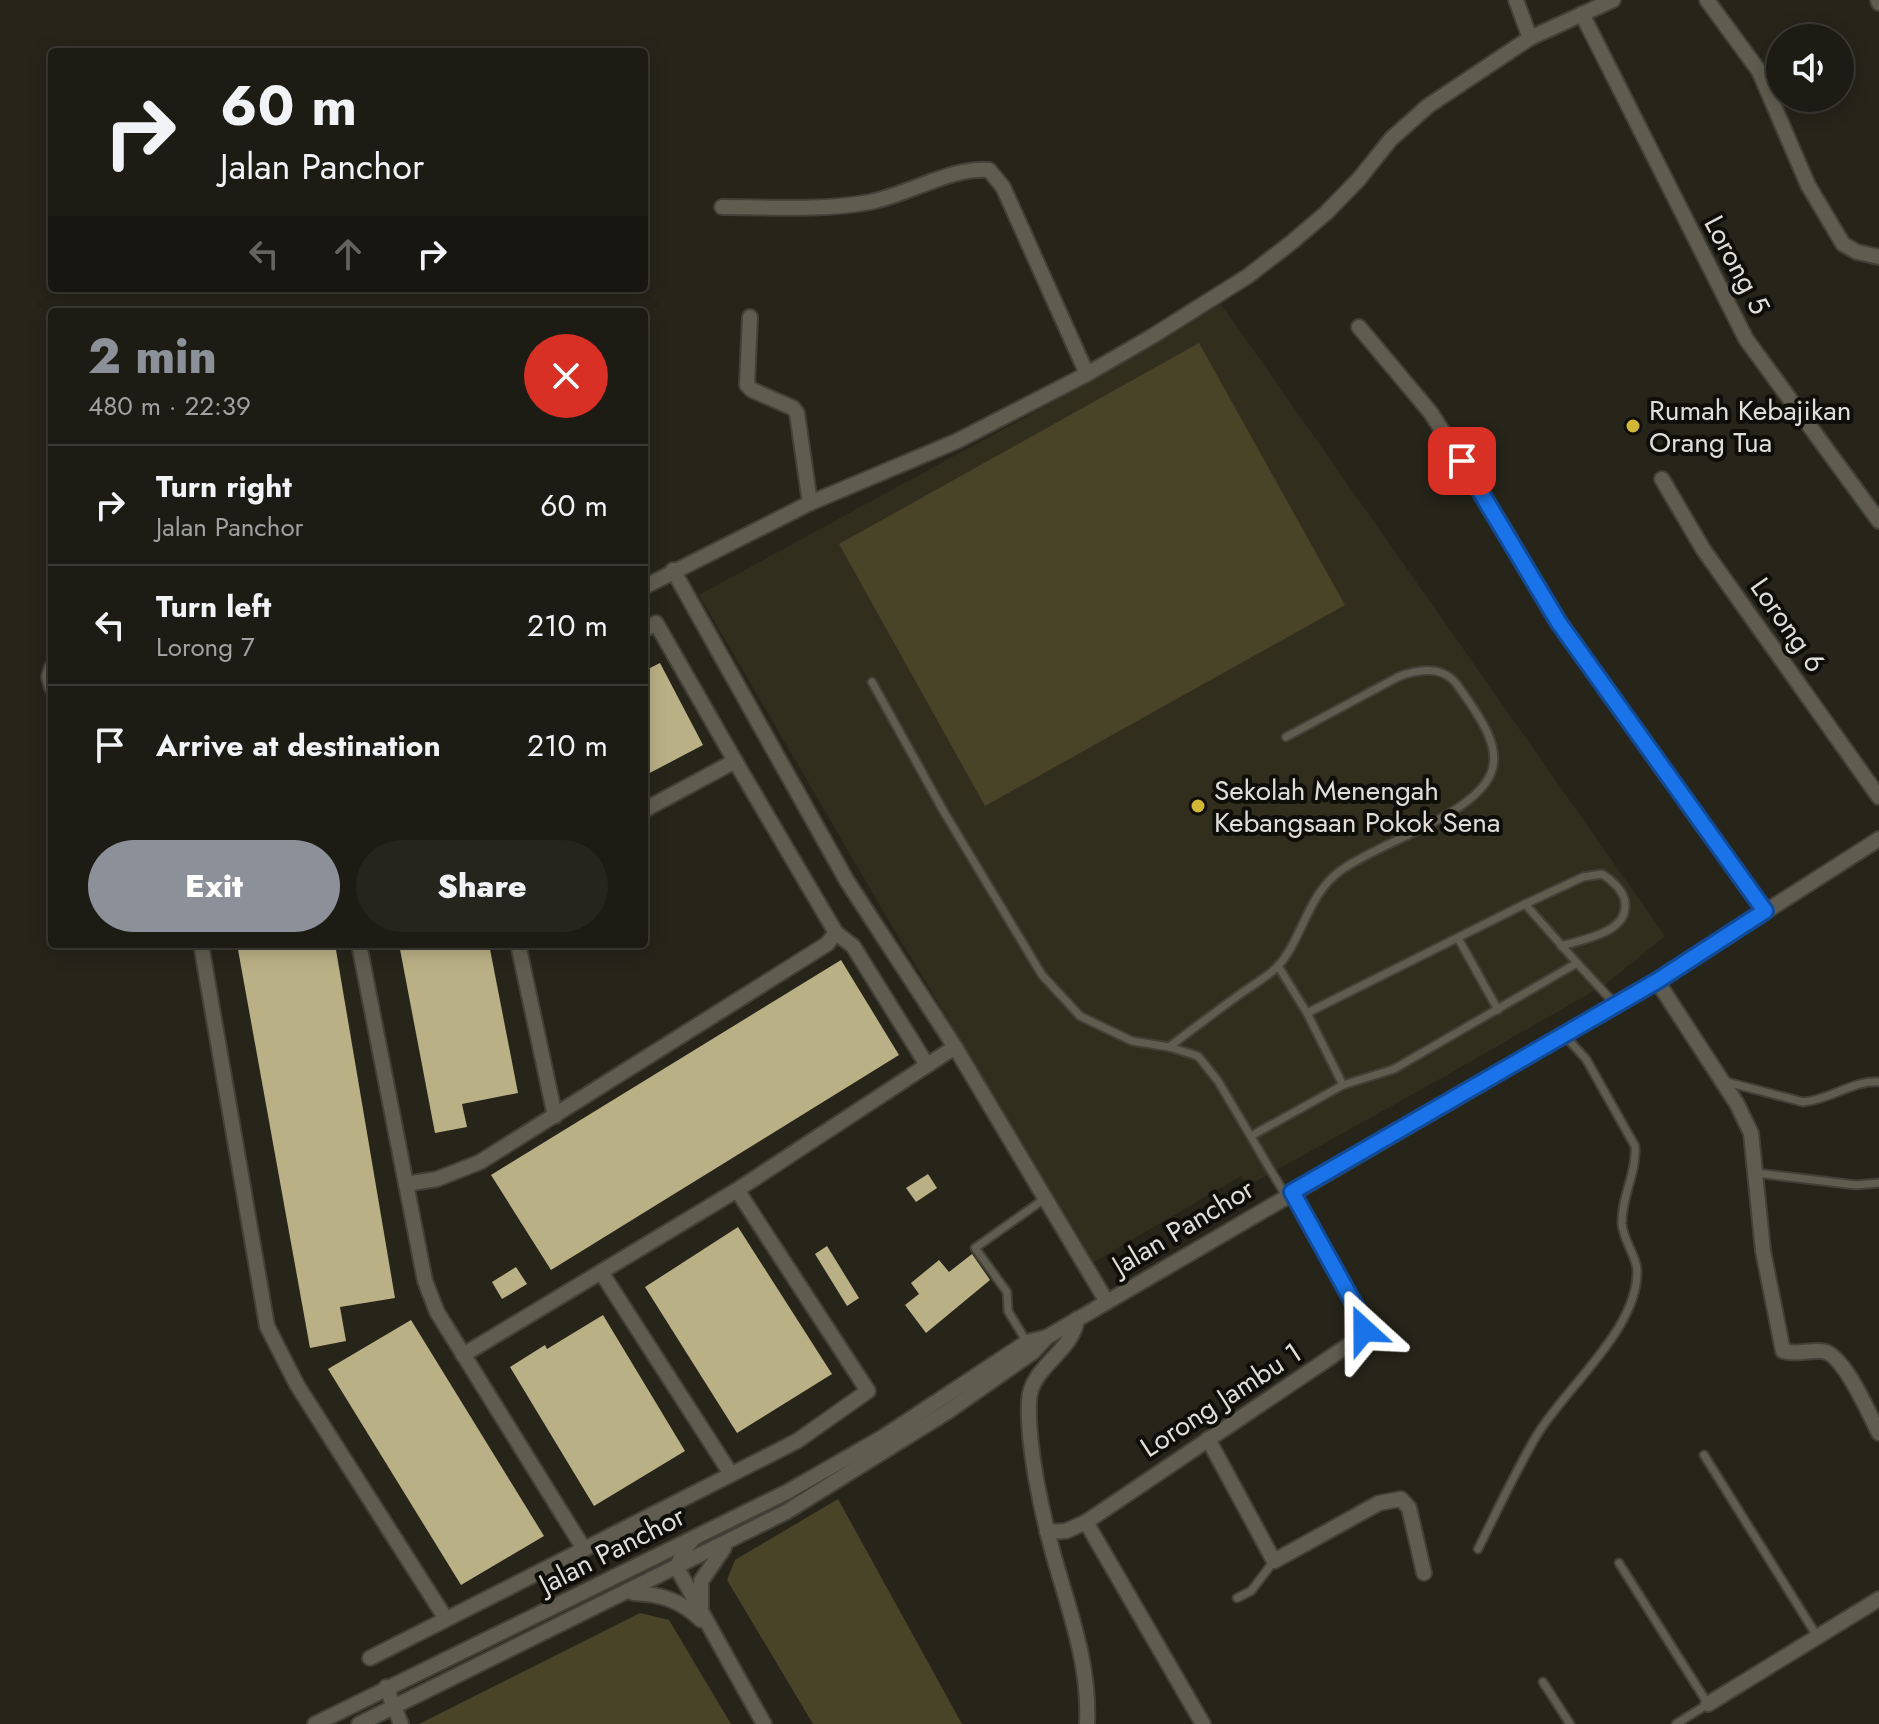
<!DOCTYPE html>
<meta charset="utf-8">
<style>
:root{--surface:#1d1c14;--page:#25251d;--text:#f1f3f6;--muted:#a0a1a0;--line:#3b3a34;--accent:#8c9099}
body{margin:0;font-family:Jost,sans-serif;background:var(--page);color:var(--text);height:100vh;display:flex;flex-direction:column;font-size:30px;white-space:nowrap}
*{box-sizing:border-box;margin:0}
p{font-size:26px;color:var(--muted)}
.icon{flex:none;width:44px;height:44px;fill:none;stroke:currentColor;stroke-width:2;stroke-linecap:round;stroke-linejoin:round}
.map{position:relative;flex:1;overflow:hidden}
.side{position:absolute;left:48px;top:308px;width:600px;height:640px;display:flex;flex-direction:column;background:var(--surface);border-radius:8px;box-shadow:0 4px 20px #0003,0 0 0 2px var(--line)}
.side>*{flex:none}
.hud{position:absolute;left:48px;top:48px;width:600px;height:244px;border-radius:8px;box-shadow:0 4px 20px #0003,0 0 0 2px var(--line);background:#1d1c14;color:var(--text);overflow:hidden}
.tools{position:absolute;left:1766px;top:24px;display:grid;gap:16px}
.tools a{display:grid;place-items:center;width:88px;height:88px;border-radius:50%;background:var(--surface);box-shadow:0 4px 20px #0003,0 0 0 2px var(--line);font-size:40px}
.pin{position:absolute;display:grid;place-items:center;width:68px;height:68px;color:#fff;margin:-34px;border-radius:16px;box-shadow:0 4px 12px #0006}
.me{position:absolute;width:88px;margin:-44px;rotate:336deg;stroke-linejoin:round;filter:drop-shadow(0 0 6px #0008)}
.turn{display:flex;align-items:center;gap:28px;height:168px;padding:0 40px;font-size:36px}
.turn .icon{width:104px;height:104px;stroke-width:2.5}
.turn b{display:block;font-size:56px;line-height:68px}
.lanes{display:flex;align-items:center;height:76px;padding:0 40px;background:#0003;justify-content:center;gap:40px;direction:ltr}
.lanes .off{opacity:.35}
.round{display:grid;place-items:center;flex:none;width:84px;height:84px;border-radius:42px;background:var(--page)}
.headline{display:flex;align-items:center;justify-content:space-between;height:136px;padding:0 40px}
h1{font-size:48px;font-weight:800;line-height:60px;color:var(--accent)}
.cta{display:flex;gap:16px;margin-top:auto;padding:16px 40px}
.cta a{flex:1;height:92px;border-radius:48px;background:var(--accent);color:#fff;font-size:32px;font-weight:800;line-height:92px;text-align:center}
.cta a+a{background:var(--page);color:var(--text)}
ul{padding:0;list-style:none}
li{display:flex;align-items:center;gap:24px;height:120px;padding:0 40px;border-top:2px solid var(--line)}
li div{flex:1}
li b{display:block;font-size:30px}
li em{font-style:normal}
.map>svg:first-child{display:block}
</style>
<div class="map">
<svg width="1879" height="1724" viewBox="0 0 1879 1724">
<rect width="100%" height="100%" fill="#27251a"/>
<polygon fill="#322e1d" points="1221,304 1665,936 1606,984 1447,1075 1248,1186 1241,1176 1094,1262 889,921 699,595 1077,389"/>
<g fill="#494328">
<polygon points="1199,343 1345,605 985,806 839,544"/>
<polygon points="838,1499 962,1724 813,1724 727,1580 735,1560"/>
<polygon points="640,1613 669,1620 731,1724 419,1724"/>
</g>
<g fill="#bab085">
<polygon points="660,663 703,745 644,776 644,671"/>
<polygon points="237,944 335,944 395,1298 340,1307 346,1341 310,1348"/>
<polygon points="399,944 489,944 518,1093 462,1104 467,1127 435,1133"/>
<polygon points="841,960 899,1055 551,1270 491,1175"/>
<polygon points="928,1174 937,1188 916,1202 906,1188"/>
<polygon points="738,1227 832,1374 737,1433 645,1287"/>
<polygon points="827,1246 859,1298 847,1306 815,1254"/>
<polygon points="972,1254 990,1280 926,1333 905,1305 919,1294 911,1283 939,1260 949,1272"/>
<polygon points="516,1267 527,1284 502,1299 492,1282"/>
<polygon points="603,1315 685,1451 594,1506 510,1367 545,1345 547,1349"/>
<polygon points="411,1320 544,1536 461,1585 328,1369"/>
</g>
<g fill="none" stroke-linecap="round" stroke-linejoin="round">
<g stroke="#424037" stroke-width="11">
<g id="lane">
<polyline points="872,682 944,812 1042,975 1080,1016 1132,1041 1169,1047 1198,1056 1218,1081 1286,1196"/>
<path d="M 1525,904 L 1583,877 L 1602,874 C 1612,880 1624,891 1625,903 C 1628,933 1583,939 1561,946"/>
<polyline points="1458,938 1498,1010"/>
<polyline points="1278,966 1307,1013 1343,1085"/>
<polyline points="1307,1013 1525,904 1577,963"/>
<path d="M 1169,1047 C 1194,1028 1218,1010 1243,992 C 1254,984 1267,977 1277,967 C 1302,941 1307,895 1340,871 C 1377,843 1474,816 1491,773 C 1503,745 1474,709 1458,686 C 1444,665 1418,669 1398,677 L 1286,737"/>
<path d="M 1723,1081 L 1803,1102 C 1830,1100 1853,1080 1879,1082"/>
<polyline points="1251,1136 1343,1085 1394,1069 1577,963 1616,1005"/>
<polyline points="1756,1173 1856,1185 1879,1183"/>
<polyline points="1028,1344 1008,1311 1007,1292 975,1248 1047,1197"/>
<polyline points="1704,1455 1817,1636"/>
<path d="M 1478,1549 C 1497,1511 1515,1472 1537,1435 C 1566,1387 1639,1328 1637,1270 C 1636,1255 1623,1240 1622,1224 C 1621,1197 1637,1173 1635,1146 L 1586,1059 L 1565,1036"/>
<polyline points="1619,1563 1708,1704 1676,1724"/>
<polyline points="1237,1598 1251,1591 1274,1561"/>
<polyline points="1543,1682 1570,1724"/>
</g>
</g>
<g stroke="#424037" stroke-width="18">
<g id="street">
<polyline points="1707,0 1759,71 1808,185 1843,244 1857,252 1879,257"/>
<polyline points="1878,0 1879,3"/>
<polyline points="1582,14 1746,339 1879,521"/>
<polyline points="1530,38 1613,0"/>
<path d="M 722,207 C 771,207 822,211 870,202 C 907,195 954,166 989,170 L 1003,187 L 1087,374"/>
<polyline points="750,317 747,385 752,390 793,408 797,413 810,503"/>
<polyline points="1359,327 1431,413 1508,535 1546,603 1765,911"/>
<polyline points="1662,479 1703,549 1879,797"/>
<polyline points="673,570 847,881 955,1047 1107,1302"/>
<polyline points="644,587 810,503 957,441 1087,374 1151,337 1248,276 1292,242 1326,213 1359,179 1391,139 1428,106 1530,38 1516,0"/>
<polyline points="644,630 656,623 735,761"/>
<polyline points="52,667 49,677 52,688"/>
<polyline points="836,933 853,946 927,1065"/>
<polyline points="201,944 267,1326 297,1385 446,1619"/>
<polyline points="359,944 425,1281 437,1312 584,1549"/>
<polyline points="518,944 555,1116"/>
<path d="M 1657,981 L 1737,1104 L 1751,1133 L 1763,1251 L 1783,1351 C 1797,1355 1806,1350 1821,1351 C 1843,1351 1869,1414 1879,1433"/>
<polyline points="406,1184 437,1179 480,1162 827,944 836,933 735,761 644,810"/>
<polyline points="601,1272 731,1474"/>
<path d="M 1077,1319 C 1073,1352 1030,1367 1029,1401 C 1027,1446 1042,1514 1054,1557 C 1070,1613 1090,1666 1087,1724"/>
<polyline points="463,1355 737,1190 955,1047"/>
<polyline points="1208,1439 1274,1561 1379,1503 1401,1499 1409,1508 1424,1573"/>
<polyline points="1086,1522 1203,1724"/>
<polyline points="1047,1532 1066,1531 1086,1522 1359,1338 1364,1330 1363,1320 1292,1192"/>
<polyline points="693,1539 683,1551 677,1568 764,1724"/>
<path d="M 633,1593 C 660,1594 681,1600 701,1620"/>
<polyline points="701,1607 701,1581 724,1548"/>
<polyline points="370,1658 797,1441 868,1391 737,1190"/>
<polyline points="386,1687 401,1724"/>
<polyline points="1708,1704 1879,1599"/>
<polyline points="315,1724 787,1492 883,1437 1027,1342 1047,1337 1107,1302 1657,981 1879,839"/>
<polyline points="359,1724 786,1512 947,1412 1033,1352 1047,1337"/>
</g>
</g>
<use href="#lane" stroke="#605d50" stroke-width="7"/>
<use href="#street" stroke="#605d50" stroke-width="14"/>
</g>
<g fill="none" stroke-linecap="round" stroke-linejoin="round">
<g stroke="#114b97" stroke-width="20">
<polyline id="route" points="1364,1330 1363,1320 1292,1192 1657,981 1765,911 1559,623 1462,461"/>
</g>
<use href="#route" stroke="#1a73e8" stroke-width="14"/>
</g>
<g fill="#d2b736" stroke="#0f0e09" stroke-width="3">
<circle cx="1633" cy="426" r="8"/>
<circle cx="1198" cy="806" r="8"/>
</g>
<g text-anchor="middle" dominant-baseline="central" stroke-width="8" stroke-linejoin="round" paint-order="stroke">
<g font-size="28" fill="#dfded7" stroke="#0f0e09">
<text transform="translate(1737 265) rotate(62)">Lorong 5</text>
<text transform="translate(1788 625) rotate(55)">Lorong 6</text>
<text transform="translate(1183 1227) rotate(-31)">Jalan Panchor</text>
<text transform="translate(1221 1400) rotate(-33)">Lorong Jambu 1</text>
<text transform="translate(612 1550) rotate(-27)">Jalan Panchor</text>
</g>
<g font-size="28" fill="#dfded7" stroke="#0f0e09" text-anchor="start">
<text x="1649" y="410">Rumah Kebajikan<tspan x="1649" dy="32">Orang Tua</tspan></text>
<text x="1214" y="790">Sekolah Menengah<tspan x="1214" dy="32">Kebangsaan Pokok Sena</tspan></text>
</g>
</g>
</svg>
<div class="tools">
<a><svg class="icon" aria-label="sound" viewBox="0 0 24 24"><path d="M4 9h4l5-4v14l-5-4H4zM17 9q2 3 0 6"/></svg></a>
</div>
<div class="pin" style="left:1462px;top:461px;background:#d93025"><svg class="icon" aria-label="arrive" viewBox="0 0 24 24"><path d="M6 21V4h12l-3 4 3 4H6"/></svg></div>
<svg class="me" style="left:1364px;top:1330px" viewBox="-20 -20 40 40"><path d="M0-17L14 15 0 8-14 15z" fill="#1a73e8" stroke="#fff" stroke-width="4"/></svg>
<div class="hud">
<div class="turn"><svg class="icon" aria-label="right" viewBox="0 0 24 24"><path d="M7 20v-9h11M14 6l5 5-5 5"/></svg><div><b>60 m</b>Jalan Panchor</div></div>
<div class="lanes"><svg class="icon off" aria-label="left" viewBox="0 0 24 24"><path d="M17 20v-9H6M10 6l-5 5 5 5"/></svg><svg class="icon off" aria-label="ahead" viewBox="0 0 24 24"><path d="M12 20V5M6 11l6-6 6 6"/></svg><svg class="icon" aria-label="right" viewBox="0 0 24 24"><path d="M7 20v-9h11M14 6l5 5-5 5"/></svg></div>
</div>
<section class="side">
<div class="headline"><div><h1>2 min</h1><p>480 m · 22:39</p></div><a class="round" style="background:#d93025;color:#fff"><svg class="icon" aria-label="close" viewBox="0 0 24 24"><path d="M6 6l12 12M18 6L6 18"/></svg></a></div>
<ul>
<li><svg class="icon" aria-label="right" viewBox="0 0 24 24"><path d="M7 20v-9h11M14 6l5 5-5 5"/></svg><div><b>Turn right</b><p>Jalan Panchor</p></div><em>60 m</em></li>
<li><svg class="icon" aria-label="left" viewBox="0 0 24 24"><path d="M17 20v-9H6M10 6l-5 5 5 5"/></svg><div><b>Turn left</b><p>Lorong 7</p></div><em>210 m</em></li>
<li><svg class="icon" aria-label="arrive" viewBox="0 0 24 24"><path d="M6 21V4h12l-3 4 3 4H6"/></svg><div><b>Arrive at destination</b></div><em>210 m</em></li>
</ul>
<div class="cta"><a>Exit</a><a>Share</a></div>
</section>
</div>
